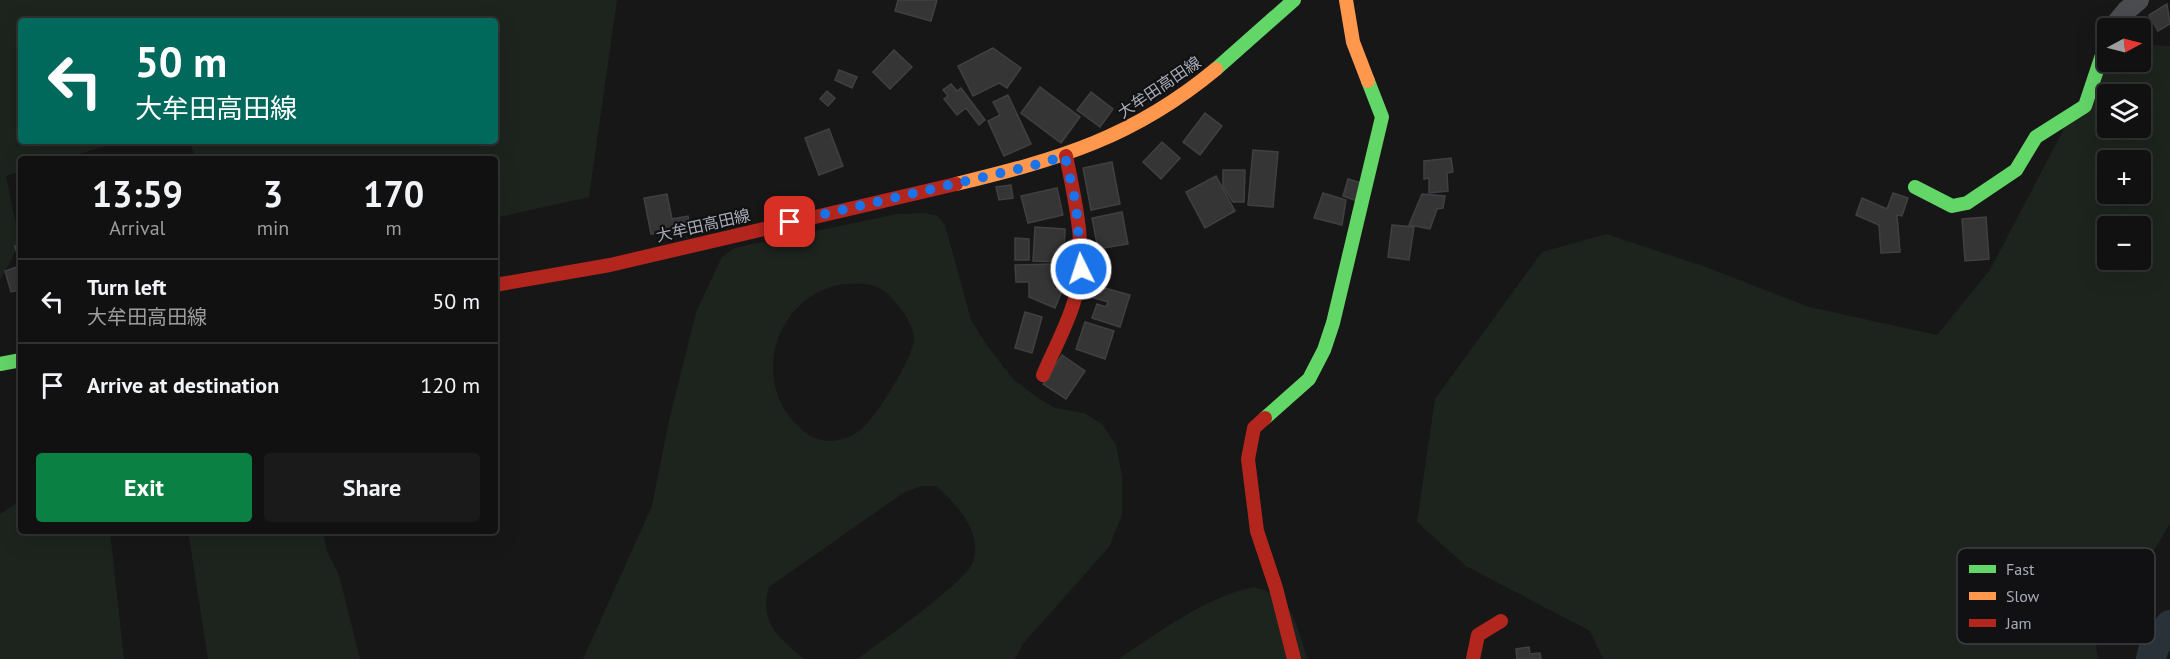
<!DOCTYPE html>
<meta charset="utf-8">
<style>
:root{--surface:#111;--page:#1a1a1a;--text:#f1f3f6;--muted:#9c9d9f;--line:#303131;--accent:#0b8043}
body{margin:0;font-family:"PT Sans","Noto Sans JP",sans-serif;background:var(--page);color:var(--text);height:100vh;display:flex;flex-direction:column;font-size:22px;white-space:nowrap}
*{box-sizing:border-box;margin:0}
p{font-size:20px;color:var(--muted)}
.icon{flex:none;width:33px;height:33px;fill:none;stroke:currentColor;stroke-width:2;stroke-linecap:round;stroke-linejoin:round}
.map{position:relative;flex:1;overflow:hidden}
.side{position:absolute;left:18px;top:156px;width:480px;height:378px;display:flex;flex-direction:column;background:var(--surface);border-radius:6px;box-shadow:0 6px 24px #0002,0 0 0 2px var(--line)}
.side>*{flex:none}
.banner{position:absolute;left:18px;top:18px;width:480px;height:126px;border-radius:6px;box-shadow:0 6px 24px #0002,0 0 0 2px var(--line);background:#00695c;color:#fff;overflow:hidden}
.needle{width:39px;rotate:83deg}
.buttons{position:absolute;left:2097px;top:18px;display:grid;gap:12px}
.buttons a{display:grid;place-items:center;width:54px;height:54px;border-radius:6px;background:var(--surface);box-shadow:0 6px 24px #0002,0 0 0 2px var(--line);font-size:30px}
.pin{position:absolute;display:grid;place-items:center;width:51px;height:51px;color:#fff;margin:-26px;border-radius:12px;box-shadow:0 3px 9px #0006}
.me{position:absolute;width:66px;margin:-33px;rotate:356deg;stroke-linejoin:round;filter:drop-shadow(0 0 4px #0008)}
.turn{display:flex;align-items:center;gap:21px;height:126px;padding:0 18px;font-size:27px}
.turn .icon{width:78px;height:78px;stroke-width:2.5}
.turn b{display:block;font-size:42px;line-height:51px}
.eta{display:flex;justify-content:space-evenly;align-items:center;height:102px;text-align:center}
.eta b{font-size:36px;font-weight:800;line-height:42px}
.cta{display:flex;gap:12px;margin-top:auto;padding:12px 18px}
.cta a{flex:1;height:69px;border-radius:6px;background:var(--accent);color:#fff;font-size:24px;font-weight:800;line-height:69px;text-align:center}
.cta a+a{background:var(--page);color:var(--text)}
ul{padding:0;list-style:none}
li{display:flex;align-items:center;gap:18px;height:84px;padding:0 18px;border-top:2px solid var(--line)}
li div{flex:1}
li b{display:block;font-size:22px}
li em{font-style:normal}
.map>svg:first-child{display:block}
</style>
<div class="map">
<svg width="2170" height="659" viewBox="0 0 2170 659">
<rect width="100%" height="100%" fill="#171717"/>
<g fill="#1d241e" fill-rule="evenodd">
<polygon points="0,0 617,0 589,197 495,218 495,159 196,159 189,141 495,141 495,21 21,21 21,141 123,141 62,159 21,159 21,171 6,176 19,240 12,259 0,280"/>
<path d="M 2151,45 L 2170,46 L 2170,524 L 2096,645 L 2098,659 L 1603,659 L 1590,631 L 1466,566 L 1417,522 L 1435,399 L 1542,252 L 1606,234 L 1703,266 L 1809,307 L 1937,335 L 1990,270 L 2092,75 L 2112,62 L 2140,62 L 2141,48 ZM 2108,94 L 2140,94 L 2140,128 L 2108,128 ZM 2108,160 L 2140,160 L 2140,194 L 2108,194 ZM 2108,226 L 2140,226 L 2140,260 L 2108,260 Z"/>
<path d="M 924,213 L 938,216 L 945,225 L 971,320 L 986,344 L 1013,379 L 1038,398 L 1055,408 L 1084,413 L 1102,424 L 1116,445 L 1122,476 L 1122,515 L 1109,547 L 1022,645 L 1015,659 L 858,659 C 880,642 963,584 972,564 C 985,535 956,503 936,486 L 921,486 L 903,493 L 769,587 C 758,622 780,639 804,659 L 583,659 L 652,506 L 670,416 L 696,312 L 722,257 L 734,248 L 897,214 ZM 843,284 C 855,284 872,282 883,290 C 896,300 914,323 914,339 C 913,358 874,422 858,432 C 838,445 817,444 800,428 C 748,381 776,295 843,284 Z"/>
<polygon points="21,500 21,531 110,531 124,659 0,659 0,514"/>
<polygon points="188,531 323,531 327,552 339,575 360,659 208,659"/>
<path d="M 1254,587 C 1295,597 1295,624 1308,659 L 1118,659 C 1160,632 1205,597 1254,587 Z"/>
</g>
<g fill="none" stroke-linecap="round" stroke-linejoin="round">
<polyline stroke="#2a3239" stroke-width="30" points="2151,659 2154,647 2170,625"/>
</g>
<g fill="#353536" stroke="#3f4043" stroke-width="1.5">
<polygon points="898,0 937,0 931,21 895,11"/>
<polygon points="2167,4 2170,24 2158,31 2149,15"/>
<polygon points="993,48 1021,68 1007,88 999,83 973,96 958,66"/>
<polygon points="894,50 912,67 890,89 873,72"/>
<polygon points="839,70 857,77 852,88 835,80"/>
<polygon points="951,84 957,91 961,88 985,120 979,125 966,108 957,115 944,99 948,96 943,90"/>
<polygon points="1040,87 1080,117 1061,143 1021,113"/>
<polygon points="827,91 835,98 828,106 820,99"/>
<polygon points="1091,92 1113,109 1100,127 1077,110"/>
<polygon points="1008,95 1031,144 1004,156 988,121 1000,115 993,102"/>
<polygon points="1205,113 1222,126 1200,155 1183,142"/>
<polygon points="829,129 843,166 819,175 805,138"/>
<polygon points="1162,142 1180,158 1161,179 1143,162"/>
<polygon points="1253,150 1278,152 1273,207 1248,205"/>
<polygon points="1451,158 1453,172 1447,173 1448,191 1429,193 1429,178 1424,179 1424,161"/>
<polygon points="1112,162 1120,204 1091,210 1083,168"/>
<polygon points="1223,170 1245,170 1244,202 1233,202 1223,186"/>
<polygon points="1216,176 1235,211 1205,228 1186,192"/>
<polygon points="1348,179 1365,184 1360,202 1343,196"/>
<polygon points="1011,185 1013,198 999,200 996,187"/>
<polygon points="1057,188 1063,215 1028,223 1021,196"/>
<polygon points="1323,193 1346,200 1342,225 1314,218"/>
<polygon points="1893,193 1908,198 1902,216 1897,215 1900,252 1881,253 1879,225 1856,215 1862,198 1887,209"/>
<polygon points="667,194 672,219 688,216 691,230 651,234 644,198"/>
<polygon points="1422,194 1445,196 1443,208 1437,209 1430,229 1409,225"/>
<polygon points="1122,212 1128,244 1098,249 1092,218"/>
<polygon points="1986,217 1989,259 1965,261 1962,219"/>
<polygon points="1392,225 1414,227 1409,260 1388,257"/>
<polygon points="1035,227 1065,229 1064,262 1033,261"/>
<polygon points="1015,238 1029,239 1029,260 1015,260"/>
<polygon points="21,245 21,290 11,292 5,271 20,266 15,246"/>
<polygon points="1053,264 1054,288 1062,291 1055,308 1029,297 1029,282 1016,282 1015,265"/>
<polygon points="1094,285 1130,295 1120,327 1092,318 1097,304 1106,307 1108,302 1091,297"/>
<polygon points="1025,312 1042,317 1032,353 1015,348"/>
<polygon points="1085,322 1114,331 1105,359 1076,349"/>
<polygon points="1062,355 1085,371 1066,399 1043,384"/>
<polygon points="1529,647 1530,654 1540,653 1541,659 1517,659 1516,649"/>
</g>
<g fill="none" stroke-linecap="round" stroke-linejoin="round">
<polyline stroke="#4b4c50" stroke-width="20" points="2112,28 2126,11 2139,0"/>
<g stroke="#63d668" stroke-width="14">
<polyline points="1216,69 1294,0"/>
<polyline points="1915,187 1952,206 1967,203 2016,170 2036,137 2085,106 2108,37"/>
<polyline points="0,364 21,360"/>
<polyline points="1265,418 1309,379 1324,350 1333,323 1382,117 1368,81"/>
</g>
<g stroke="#ff974d" stroke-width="14">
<polyline points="1346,0 1353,42 1368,81"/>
<path d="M 956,184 C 1059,159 1133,138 1216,69"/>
</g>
<g stroke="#b3261e" stroke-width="14">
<polyline points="495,285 610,265 956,184"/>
<path d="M 1043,375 C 1053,351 1066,328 1074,302 C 1088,254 1076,204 1066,156"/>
<polyline points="1265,418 1254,428 1248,459 1257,531 1276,588 1294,659"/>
<polyline points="1473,659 1478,635 1501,621"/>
</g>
</g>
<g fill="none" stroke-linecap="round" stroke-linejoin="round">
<polyline stroke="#1a73e8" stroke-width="10" stroke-dasharray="0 18" points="790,222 1031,166 1065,156 1076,204 1081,269"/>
</g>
<g text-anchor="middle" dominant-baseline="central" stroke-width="4.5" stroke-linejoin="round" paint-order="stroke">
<g font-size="16" fill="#a8adb8" stroke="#111113">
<text transform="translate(1159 87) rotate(-34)">大牟田高田線</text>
<text transform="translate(703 225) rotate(-13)">大牟田高田線</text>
</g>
</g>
<rect x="1957" y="548" width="198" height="96" rx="9" fill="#111113" stroke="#3e4045" stroke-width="1.5"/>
<rect x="1969" y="565" width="27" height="8" fill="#63d668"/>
<rect x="1969" y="592" width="27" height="8" fill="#ff974d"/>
<rect x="1969" y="619" width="27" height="8" fill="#b3261e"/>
<g font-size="16" fill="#a8adb8">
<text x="2006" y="575">Fast</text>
<text x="2006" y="602">Slow</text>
<text x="2006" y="629">Jam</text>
</g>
</svg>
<div class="buttons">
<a><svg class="needle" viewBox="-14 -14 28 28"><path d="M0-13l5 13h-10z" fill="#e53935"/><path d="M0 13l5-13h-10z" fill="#9c9d9f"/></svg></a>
<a><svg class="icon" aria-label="layers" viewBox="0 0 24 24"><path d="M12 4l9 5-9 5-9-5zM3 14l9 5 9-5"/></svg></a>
<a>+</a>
<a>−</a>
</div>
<div class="pin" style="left:790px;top:222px;background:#d93025"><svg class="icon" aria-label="arrive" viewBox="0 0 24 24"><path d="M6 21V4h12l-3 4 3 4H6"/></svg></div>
<svg class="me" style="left:1081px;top:269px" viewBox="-20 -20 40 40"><circle r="17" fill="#1a73e8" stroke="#fff" stroke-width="3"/><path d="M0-11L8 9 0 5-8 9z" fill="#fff"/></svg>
<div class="banner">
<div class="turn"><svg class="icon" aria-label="left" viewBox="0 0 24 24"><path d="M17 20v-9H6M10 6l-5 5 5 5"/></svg><div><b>50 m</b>大牟田高田線</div></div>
</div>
<section class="side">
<div class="eta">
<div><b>13:59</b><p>Arrival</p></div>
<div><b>3</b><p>min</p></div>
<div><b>170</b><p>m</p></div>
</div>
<ul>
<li><svg class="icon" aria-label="left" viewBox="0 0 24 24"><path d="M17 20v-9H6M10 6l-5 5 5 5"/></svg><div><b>Turn left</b><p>大牟田高田線</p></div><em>50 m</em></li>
<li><svg class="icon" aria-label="arrive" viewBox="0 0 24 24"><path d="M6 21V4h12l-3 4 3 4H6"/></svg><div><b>Arrive at destination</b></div><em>120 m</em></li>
</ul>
<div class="cta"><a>Exit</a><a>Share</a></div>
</section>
</div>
